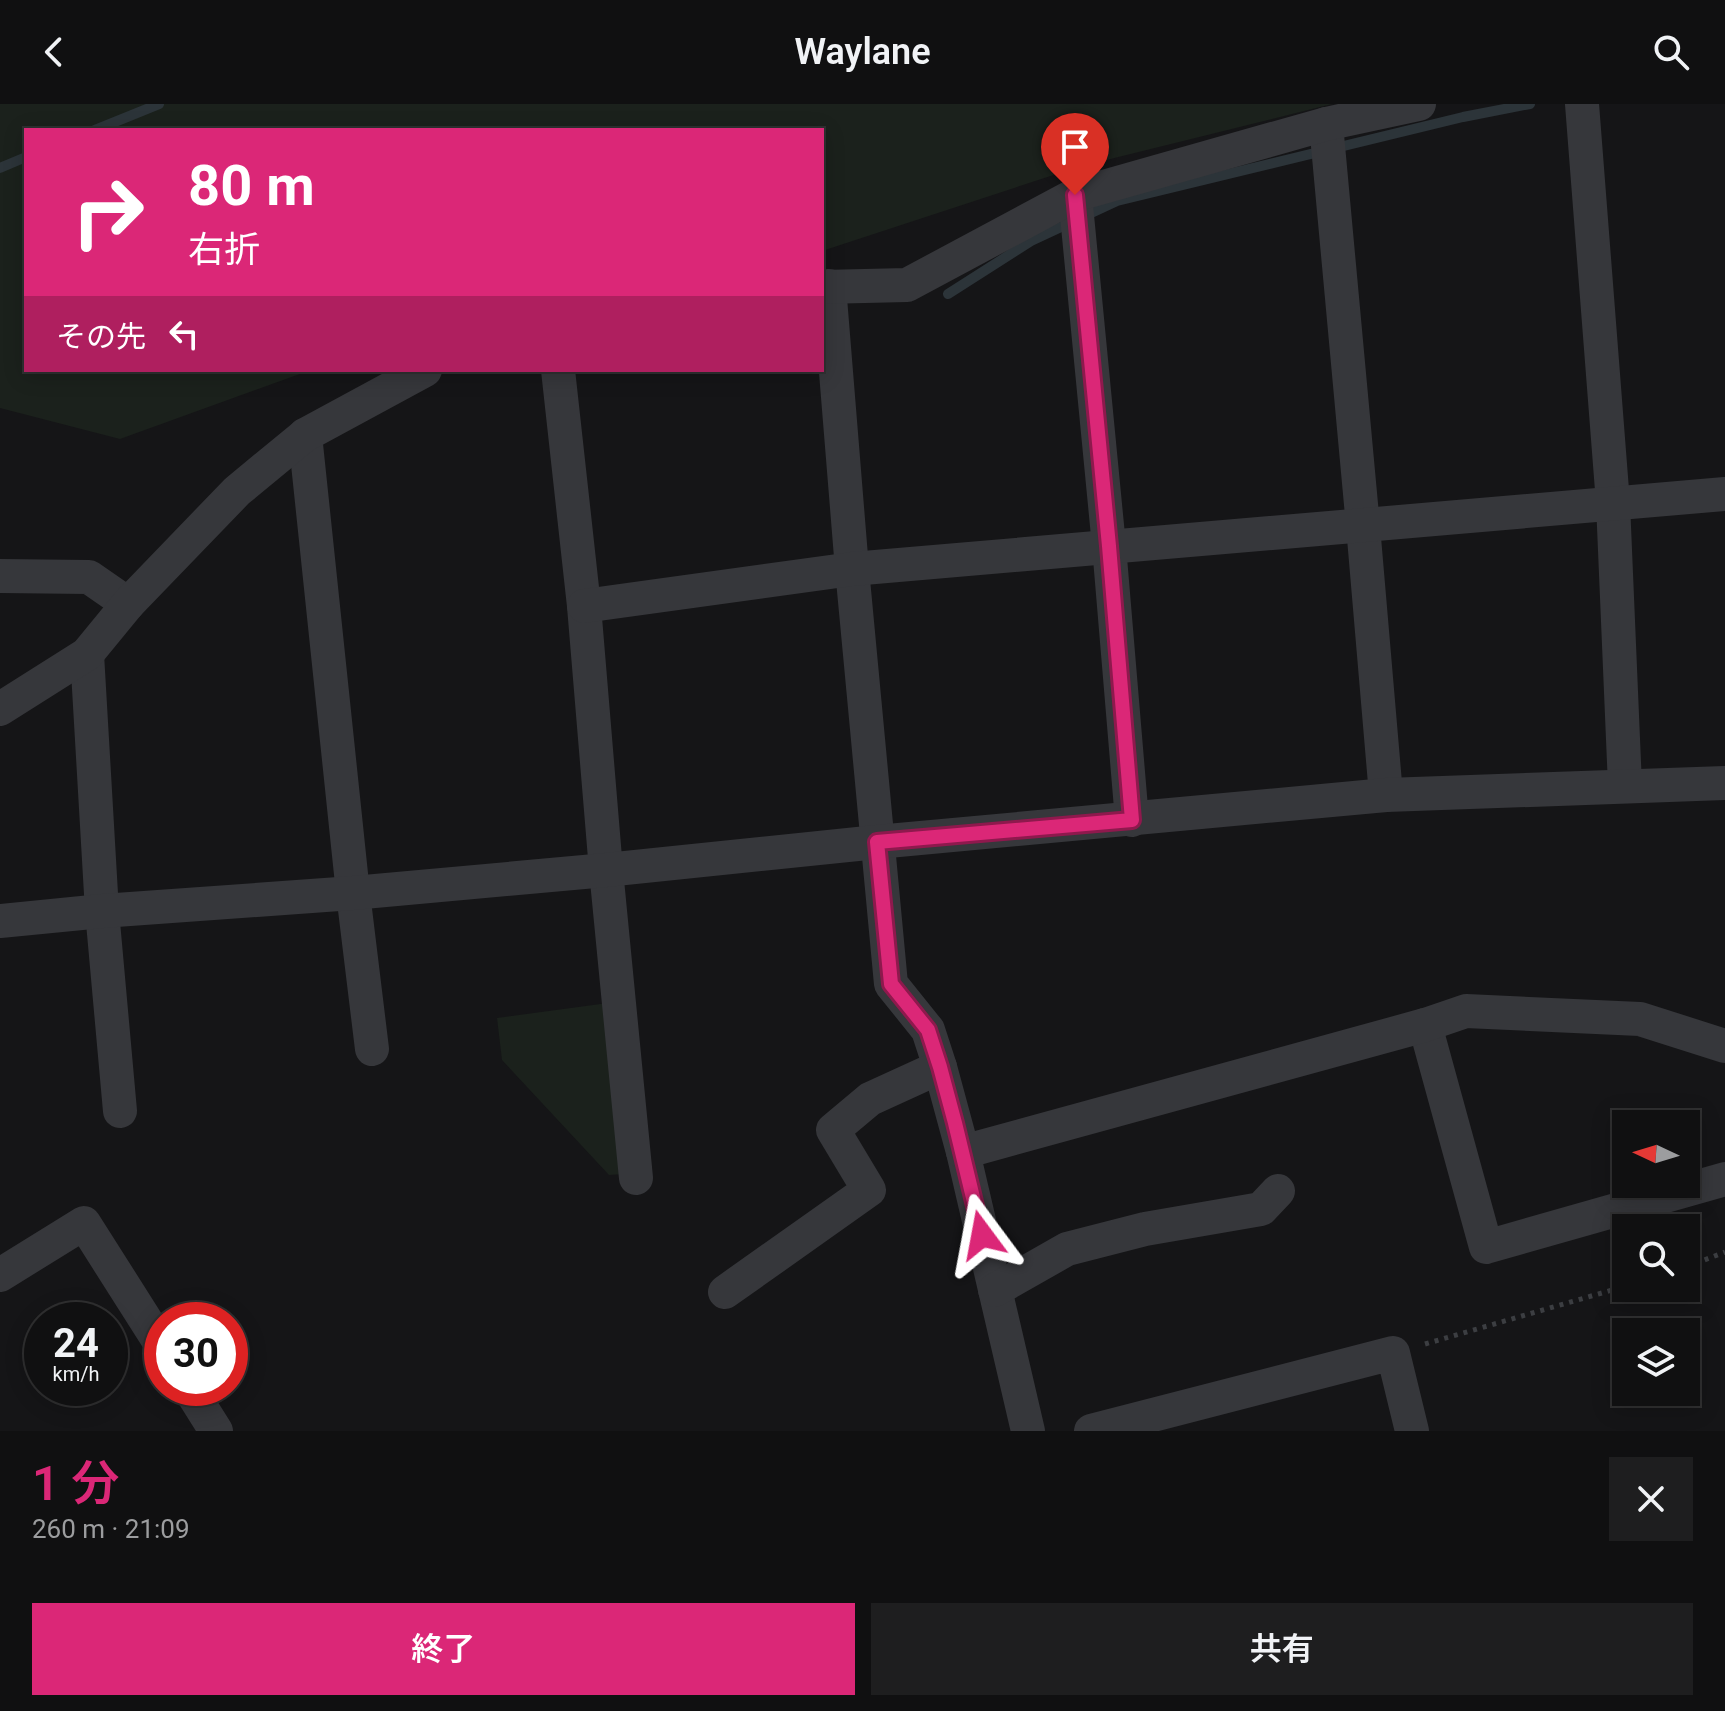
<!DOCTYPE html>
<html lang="ja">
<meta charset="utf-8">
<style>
:root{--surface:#101011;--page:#1e1e1f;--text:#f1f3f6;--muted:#9c9d9f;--line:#303031;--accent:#db2777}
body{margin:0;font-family:Roboto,"Noto Sans JP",sans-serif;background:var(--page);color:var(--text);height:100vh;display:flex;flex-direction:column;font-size:30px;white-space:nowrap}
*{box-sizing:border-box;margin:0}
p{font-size:26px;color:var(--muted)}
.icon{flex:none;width:44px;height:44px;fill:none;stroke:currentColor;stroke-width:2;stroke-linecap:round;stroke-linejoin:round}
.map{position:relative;height:1327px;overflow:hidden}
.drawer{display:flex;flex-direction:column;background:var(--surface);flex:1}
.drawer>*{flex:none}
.hud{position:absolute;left:24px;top:24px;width:800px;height:244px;border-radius:0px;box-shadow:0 4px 20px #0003,0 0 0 2px var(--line);background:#db2777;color:#fff;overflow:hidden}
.needle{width:52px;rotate:274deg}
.fabs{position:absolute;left:1612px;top:1006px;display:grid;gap:16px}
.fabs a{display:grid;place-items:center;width:88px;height:88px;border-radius:0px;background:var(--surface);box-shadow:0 4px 20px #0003,0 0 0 2px var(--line);font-size:40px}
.speed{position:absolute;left:24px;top:1198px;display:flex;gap:16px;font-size:40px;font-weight:700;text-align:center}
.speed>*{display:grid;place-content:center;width:104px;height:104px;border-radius:50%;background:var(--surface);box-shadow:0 4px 20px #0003,0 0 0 2px var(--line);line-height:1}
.speed small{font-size:20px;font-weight:400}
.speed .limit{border:12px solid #d22;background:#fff;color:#111}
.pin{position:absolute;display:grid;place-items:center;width:68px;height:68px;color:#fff;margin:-82px -34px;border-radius:50% 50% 50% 0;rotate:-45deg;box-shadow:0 0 8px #0007}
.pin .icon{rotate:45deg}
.me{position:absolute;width:88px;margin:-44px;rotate:347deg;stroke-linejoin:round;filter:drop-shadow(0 0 6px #0008)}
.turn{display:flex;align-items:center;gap:28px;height:168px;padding:0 32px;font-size:36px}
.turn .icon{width:104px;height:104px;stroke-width:2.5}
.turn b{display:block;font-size:56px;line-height:68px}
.then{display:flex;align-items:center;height:76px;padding:0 32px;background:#0003;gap:16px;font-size:30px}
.round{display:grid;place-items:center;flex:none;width:84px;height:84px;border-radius:0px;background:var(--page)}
.headline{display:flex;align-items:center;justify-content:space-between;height:136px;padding:0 32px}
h1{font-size:48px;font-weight:600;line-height:60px;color:var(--accent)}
.primary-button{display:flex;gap:16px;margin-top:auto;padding:16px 32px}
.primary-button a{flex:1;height:92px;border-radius:0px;background:var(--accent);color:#fff;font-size:32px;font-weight:600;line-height:92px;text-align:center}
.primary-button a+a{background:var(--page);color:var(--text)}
header{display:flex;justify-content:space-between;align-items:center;height:104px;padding:0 32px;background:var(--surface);font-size:36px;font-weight:600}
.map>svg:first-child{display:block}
</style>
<header><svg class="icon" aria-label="back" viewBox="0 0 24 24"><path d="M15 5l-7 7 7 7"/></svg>Waylane<svg class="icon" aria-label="search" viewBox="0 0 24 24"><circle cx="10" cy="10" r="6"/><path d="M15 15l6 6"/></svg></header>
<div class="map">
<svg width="1725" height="1327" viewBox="0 0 1725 1327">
<rect width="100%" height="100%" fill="#151517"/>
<g fill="#1b211c">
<polygon points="0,0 1332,0 1078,63 822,147 822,26 26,26 26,266 311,266 120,335 0,304"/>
<polygon points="608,899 625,1070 609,1071 502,956 497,914"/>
</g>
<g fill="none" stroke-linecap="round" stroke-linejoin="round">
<g stroke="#2c3439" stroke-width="10">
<polyline points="95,26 159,0"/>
<polyline points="0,64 26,53"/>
<polyline points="948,190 1031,137 1117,97 1463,13 1530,0"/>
</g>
<g stroke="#3c3e42" stroke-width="5" stroke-dasharray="4 6" stroke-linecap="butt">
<polyline points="1686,1163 1725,1148"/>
<polyline points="1425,1240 1626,1182"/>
</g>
<g stroke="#36373b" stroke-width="34">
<polyline points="1582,0 1613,399 1625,682"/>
<polyline points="1326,20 1363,422 1386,691"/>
<polyline points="1075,91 1109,442 1132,716"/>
<polyline points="829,182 852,465 891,880 928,926 940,963 963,1048 1028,1327"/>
<polyline points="822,183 907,181 1075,91 1326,20 1419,0"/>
<polyline points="558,266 584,502 606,766 636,1074"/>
<polyline points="305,331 353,789 372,945"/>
<polyline points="0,472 89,473 128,500"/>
<polyline points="584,502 852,465 1725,390"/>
<polyline points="87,550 102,807 120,1007"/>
<polyline points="0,605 87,550 128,500 237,387 305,331 425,266"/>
<polyline points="0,817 102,807 353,789 606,766 877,738 1386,691 1725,679"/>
<polyline points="1425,921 1486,1143 1725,1075"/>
<polyline points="963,1048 1425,921 1466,907 1640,915 1725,942"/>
<polyline points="0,1171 84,1119 162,1242"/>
<polyline points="995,1186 1067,1145 1145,1125 1261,1105 1278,1087"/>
<polyline points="725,1188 869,1086 833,1026 870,995 940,963"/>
<polyline points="189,1284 216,1327"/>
<polyline points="1091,1327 1393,1249 1412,1327"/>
</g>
</g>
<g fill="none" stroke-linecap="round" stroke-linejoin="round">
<g stroke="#8e194d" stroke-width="20">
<polyline id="route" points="982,1131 955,1019 940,963 928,926 891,880 877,738 1132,716 1109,442 1075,91"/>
</g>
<use href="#route" stroke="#db2777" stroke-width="14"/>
</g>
</svg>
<div class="fabs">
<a><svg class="needle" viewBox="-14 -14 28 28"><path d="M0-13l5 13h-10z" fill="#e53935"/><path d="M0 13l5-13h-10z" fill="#9c9d9f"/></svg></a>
<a><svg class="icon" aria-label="search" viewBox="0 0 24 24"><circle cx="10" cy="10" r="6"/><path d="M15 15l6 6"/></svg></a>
<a><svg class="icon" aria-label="layers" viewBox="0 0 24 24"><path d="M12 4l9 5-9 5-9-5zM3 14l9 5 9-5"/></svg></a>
</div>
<div class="speed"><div>24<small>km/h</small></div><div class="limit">30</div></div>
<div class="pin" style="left:1075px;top:91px;background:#d93025"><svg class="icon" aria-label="arrive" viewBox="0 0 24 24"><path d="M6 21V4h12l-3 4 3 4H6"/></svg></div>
<svg class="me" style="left:982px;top:1131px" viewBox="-20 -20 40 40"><path d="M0-17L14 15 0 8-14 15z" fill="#db2777" stroke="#fff" stroke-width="4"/></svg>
<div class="hud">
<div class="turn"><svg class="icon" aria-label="right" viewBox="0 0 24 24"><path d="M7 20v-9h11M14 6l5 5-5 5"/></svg><div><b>80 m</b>右折</div></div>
<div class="then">その先<svg class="icon" aria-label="left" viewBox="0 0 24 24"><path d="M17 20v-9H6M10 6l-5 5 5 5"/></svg></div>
</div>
</div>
<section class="drawer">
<div class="headline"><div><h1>1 分</h1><p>260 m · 21:09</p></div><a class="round"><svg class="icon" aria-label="close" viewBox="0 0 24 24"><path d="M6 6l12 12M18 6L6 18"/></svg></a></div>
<div class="primary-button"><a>終了</a><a>共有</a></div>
</section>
